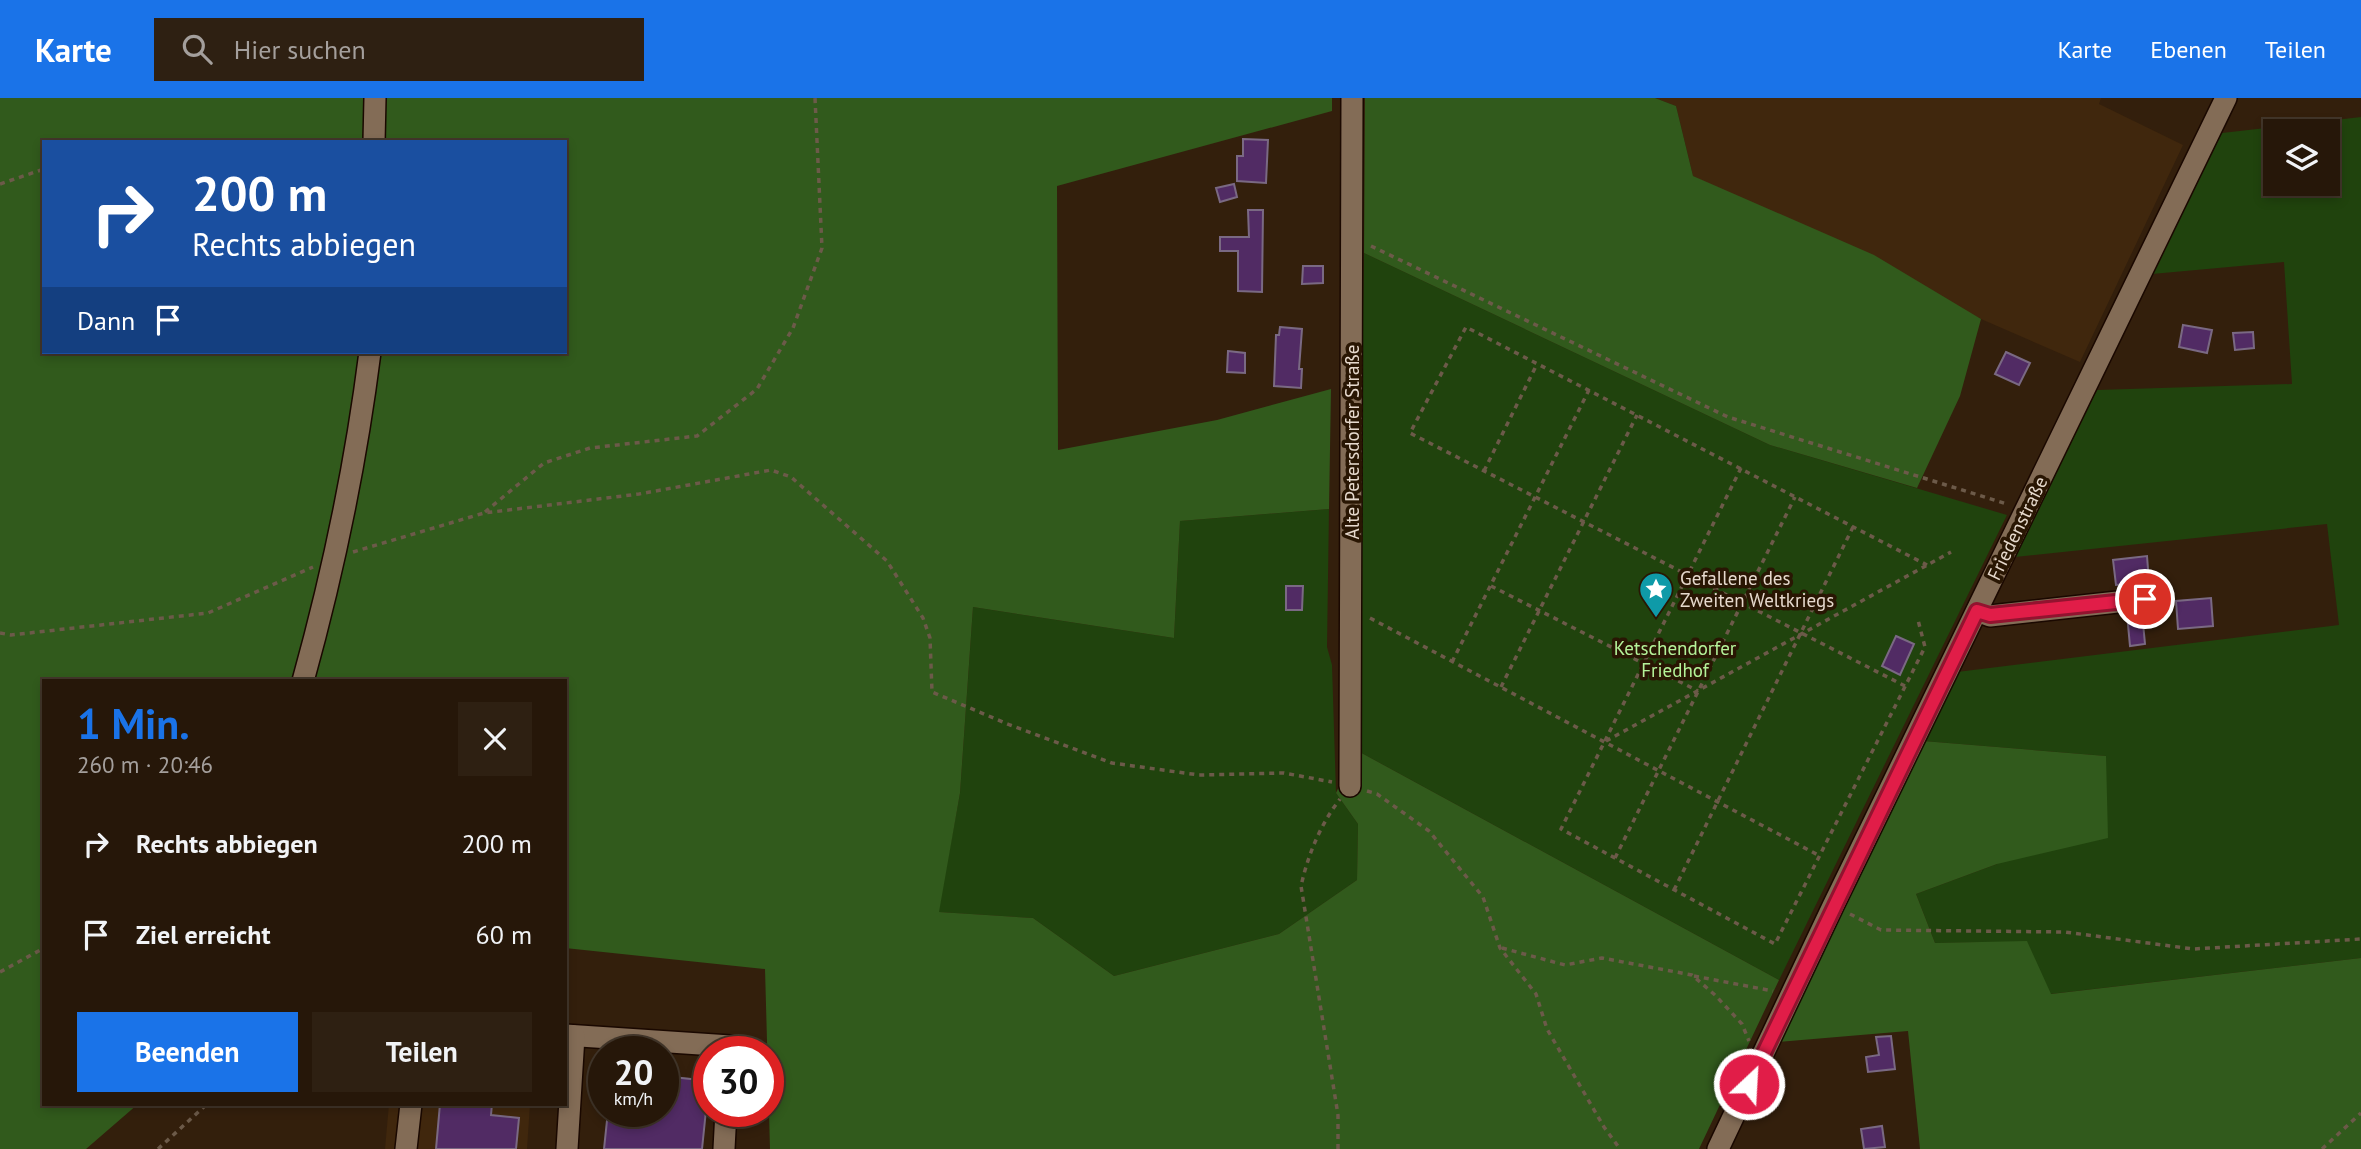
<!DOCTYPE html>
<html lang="de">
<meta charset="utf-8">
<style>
:root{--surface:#261709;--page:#2e2012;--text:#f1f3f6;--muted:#a49f9c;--line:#42362a;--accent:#1a73e8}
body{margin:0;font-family:"PT Sans",sans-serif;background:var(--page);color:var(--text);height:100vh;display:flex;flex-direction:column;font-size:26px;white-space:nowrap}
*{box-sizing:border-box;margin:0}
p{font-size:23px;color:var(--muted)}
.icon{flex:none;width:38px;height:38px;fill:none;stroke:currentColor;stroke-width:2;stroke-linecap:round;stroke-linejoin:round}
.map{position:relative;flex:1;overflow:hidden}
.drawer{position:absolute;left:42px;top:581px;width:525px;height:427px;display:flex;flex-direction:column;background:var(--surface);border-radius:0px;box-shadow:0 4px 10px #0003,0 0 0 2px var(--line)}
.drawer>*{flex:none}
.guide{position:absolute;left:42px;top:42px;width:525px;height:214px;border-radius:0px;box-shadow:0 4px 10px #0003,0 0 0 2px var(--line);background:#1a4fa0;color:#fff;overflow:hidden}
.fabs{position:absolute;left:2263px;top:21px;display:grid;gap:14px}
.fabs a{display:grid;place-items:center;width:77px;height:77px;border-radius:0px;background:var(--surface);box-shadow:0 4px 10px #0003,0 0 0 2px var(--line);font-size:35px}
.speed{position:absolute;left:588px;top:938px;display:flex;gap:14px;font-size:35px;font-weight:700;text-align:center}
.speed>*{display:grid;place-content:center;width:91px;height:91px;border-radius:50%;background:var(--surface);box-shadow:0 4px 10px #0003,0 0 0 2px var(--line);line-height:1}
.speed small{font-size:18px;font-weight:400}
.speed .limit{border:10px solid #d22;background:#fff;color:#111}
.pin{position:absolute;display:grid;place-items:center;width:60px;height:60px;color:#fff;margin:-30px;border:4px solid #fff;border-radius:50%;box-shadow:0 2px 7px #0007}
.me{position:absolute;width:77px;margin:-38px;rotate:25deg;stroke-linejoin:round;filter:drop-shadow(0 0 5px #0008)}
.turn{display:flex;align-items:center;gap:24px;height:147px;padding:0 35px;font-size:32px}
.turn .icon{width:91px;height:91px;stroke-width:2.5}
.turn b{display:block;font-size:49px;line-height:60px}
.then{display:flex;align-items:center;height:66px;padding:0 35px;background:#0003;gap:14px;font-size:26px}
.round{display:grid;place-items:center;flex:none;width:74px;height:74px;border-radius:0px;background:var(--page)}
.head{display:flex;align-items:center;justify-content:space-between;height:119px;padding:0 35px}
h1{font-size:42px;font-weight:800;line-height:52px;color:var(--accent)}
.cta{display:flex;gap:14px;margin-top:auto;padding:14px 35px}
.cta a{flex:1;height:80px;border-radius:0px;background:var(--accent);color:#fff;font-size:28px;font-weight:800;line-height:80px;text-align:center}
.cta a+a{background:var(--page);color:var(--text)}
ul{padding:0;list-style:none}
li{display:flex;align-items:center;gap:21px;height:91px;padding:0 35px}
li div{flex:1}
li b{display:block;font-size:26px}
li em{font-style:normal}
header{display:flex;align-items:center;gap:42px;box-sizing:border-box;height:98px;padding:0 35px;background:var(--accent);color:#fff}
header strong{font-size:33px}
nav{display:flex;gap:38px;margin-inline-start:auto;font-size:24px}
.search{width:490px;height:63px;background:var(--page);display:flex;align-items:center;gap:18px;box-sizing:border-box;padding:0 24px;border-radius:0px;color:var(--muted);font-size:26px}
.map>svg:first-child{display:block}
</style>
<header>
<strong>Karte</strong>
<div class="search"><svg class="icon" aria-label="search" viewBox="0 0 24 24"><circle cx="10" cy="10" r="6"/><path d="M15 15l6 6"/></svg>Hier suchen</div>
<nav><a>Karte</a><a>Ebenen</a><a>Teilen</a></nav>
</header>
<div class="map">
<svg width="2361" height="1051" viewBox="0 0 2361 1051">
<rect width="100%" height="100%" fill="#331f0c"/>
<g fill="#40270d">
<polygon points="1655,0 2101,0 2099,6 2183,47 2080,264 1981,221 1693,78 1676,8"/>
<polygon points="389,1006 530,1006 527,1051 385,1051"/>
</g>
<g fill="#20430d" fill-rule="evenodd">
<path d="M 2361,19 L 2361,860 L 2050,896 L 2027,844 L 1935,845 L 1916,796 L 1997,766 L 2106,658 L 1923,643 L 1957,574 L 2339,527 L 2327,426 L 2015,459 L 2097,292 L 2292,286 L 2284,164 L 2152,176 L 2222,35 ZM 2275,33 L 2328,33 L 2328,86 L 2275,86 Z"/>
<polygon points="1364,155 1770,347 2007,417 1779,882 1356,652"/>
<polygon points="1329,411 1327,549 1332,567 1336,695 1358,726 1357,782 1279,836 1114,878 1033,820 938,814 960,695 973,509 1174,540 1180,423"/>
</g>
<g fill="#315a1c" fill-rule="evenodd">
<path d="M 0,0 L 1332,0 L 1332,13 L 1057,88 L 1058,352 L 1217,322 L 1331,291 L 1329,411 L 1180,423 L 1174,540 L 973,509 L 960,695 L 939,814 L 1033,820 L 1114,878 L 1279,836 L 1357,782 L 1358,726 L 1336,695 L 1356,652 L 1779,882 L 1699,1051 L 770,1051 L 765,871 L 565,850 L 565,583 L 44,583 L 44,1006 L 138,1006 L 86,1051 L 0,1051 ZM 44,44 L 565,44 L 565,254 L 44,254 Z"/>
<polygon points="1365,0 1655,0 1676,8 1693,78 1874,157 1981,221 1960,298 1917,390 1770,347 1364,155"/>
<polygon points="1923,643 2106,658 2108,740 1997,766 1916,796 1935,845 2027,843 2051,896 2361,860 2361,1051 1920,1051 1908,933 1778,944"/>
</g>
<g fill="#512b64" stroke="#7a6983" stroke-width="2">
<polygon points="1243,41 1268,42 1266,85 1237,83 1237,58 1243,58"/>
<polygon points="1234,86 1237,99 1220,104 1216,90"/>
<polygon points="1248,112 1263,112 1262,194 1238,193 1238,153 1220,153 1220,139 1249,139"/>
<polygon points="1303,168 1323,168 1323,185 1302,186"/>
<polygon points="2183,227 2212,232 2207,255 2179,249"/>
<polygon points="1280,229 1302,231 1299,271 1302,271 1301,290 1274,288 1276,237 1279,237"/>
<polygon points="2253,234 2254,250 2235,252 2233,235"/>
<polygon points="1228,253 1245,255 1245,275 1227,274"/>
<polygon points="2006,254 2030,265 2019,287 1995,276"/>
<polygon points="2147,458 2149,484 2116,487 2113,462"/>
<polygon points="1286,488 1303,488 1302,512 1286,512"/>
<polygon points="2211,500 2213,528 2178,531 2176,503"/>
<polygon points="2142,515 2145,546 2130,548 2127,516"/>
<polygon points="1896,538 1914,546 1900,577 1882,568"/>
<polygon points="1891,938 1895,971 1868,974 1866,959 1879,957 1876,939"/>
<polygon points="663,978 709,983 702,1051 604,1051 608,1013 663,1013"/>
<polygon points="440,1006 492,1006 491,1017 519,1020 516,1051 436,1051"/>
<polygon points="1882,1028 1885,1049 1864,1051 1861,1031"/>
</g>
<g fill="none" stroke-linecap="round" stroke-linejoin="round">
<g stroke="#1a0800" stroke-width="24">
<g id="minor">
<polyline points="374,44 375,0"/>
<polyline points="1977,513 1990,518 2145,501"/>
<path d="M 303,583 C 333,475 356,365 370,254"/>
<polyline points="1350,688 1352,0"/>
<polyline points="565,937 730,948 730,954"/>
<polyline points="406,1051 411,1006"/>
<polyline points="567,1051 574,938"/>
<polyline points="724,1051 726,1013"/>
<polyline points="1718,1051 1833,808 2226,0"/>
</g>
</g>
<g stroke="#6c5a49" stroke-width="3.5" stroke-dasharray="5 5" stroke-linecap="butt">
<polyline points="0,86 44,71"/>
<polyline points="1371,148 1728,319 2007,406"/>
<polyline points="1741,370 1561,731 1775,846 1925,549 1918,522"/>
<polyline points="1484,373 1537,266"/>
<polyline points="485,414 544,365 590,350 697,338 757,291 793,230 822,150 815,0"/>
<polyline points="353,454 484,415 639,396 771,372 791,379 887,463 923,520 930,540 932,594 1010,627 1112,665 1199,677 1284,675 1332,684"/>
<polyline points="1491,488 1698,593"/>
<polyline points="1370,520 1820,758"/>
<polyline points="0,535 11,537 208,515 313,469"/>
<polyline points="1452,564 1589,292"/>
<polyline points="1905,588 1410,335 1466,229 1927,467"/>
<polyline points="1501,589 1637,317"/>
<polyline points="1606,643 1951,454"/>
<polyline points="1367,693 1377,696 1429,733 1483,799 1500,850 1536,896 1547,931 1604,1029 1620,1051"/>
<polyline points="1615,760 1795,399"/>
<polyline points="1674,792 1853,429"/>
<polyline points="1850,816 1881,832 2065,834 2193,851 2361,841"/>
<polyline points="1502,850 1565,867 1602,860 1692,877 1715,897 1742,926 1749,943"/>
<polyline points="0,874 44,850"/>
<polyline points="1694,878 1773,893"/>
<polyline points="158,1051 207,1006"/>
<path d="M 1338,1051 L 1338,1017 L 1301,788 C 1308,757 1320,727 1340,701"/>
<polyline points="2322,1051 2361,1015"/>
</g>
<use href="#minor" stroke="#836c56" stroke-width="21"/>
</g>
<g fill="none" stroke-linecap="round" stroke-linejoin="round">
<g stroke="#92132f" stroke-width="18">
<polyline id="route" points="1749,986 1977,513 1990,517 2145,501"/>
</g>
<use href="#route" stroke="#e11d48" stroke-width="12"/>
</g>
<defs>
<g id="sight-pin" transform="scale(1.75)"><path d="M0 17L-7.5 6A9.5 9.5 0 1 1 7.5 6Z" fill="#0f9aa8" stroke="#291603"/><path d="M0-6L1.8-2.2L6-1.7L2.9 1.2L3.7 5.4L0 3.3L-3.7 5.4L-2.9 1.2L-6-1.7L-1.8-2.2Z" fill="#fff"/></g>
</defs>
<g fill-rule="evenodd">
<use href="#sight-pin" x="1656" y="491"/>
</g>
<g text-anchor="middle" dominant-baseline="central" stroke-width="7" stroke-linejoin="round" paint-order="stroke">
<g font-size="19" fill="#e6d9cd" stroke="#291603">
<text transform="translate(1352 344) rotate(-90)">Alte Petersdorfer Straße</text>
<text transform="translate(2017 430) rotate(-64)">Friedenstraße</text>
</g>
<g font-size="19" fill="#e6d9cd" stroke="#291603" text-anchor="start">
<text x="1680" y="480">Gefallene des<tspan x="1680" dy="22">Zweiten Weltkriegs</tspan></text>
</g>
<g font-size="19" fill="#b4f299" stroke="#291603">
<text x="1675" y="550">Ketschendorfer<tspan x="1675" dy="22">Friedhof</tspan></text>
</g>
</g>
</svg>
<div class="fabs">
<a><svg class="icon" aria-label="layers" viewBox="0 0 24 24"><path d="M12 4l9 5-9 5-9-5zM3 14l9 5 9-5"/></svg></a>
</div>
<div class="speed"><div>20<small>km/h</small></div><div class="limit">30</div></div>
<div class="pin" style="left:2145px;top:501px;background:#d93025"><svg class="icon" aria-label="arrive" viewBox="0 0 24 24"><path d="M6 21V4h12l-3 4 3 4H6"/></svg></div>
<svg class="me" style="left:1749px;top:986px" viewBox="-20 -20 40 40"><circle r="17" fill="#e11d48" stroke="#fff" stroke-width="3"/><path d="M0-11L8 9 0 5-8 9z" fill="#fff"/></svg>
<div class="guide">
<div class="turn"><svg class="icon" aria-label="right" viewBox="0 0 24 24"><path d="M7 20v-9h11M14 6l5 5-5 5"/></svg><div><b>200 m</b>Rechts abbiegen</div></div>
<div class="then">Dann<svg class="icon" aria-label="arrive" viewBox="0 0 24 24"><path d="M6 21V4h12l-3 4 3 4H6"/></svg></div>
</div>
<section class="drawer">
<div class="head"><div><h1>1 Min.</h1><p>260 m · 20:46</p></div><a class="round"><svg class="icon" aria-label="close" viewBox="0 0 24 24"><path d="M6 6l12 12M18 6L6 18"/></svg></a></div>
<ul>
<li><svg class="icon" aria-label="right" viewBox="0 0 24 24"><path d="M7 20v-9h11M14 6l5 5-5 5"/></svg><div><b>Rechts abbiegen</b></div><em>200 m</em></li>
<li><svg class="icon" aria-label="arrive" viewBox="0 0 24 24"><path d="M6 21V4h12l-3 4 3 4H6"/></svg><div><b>Ziel erreicht</b></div><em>60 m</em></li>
</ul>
<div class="cta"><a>Beenden</a><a>Teilen</a></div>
</section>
</div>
